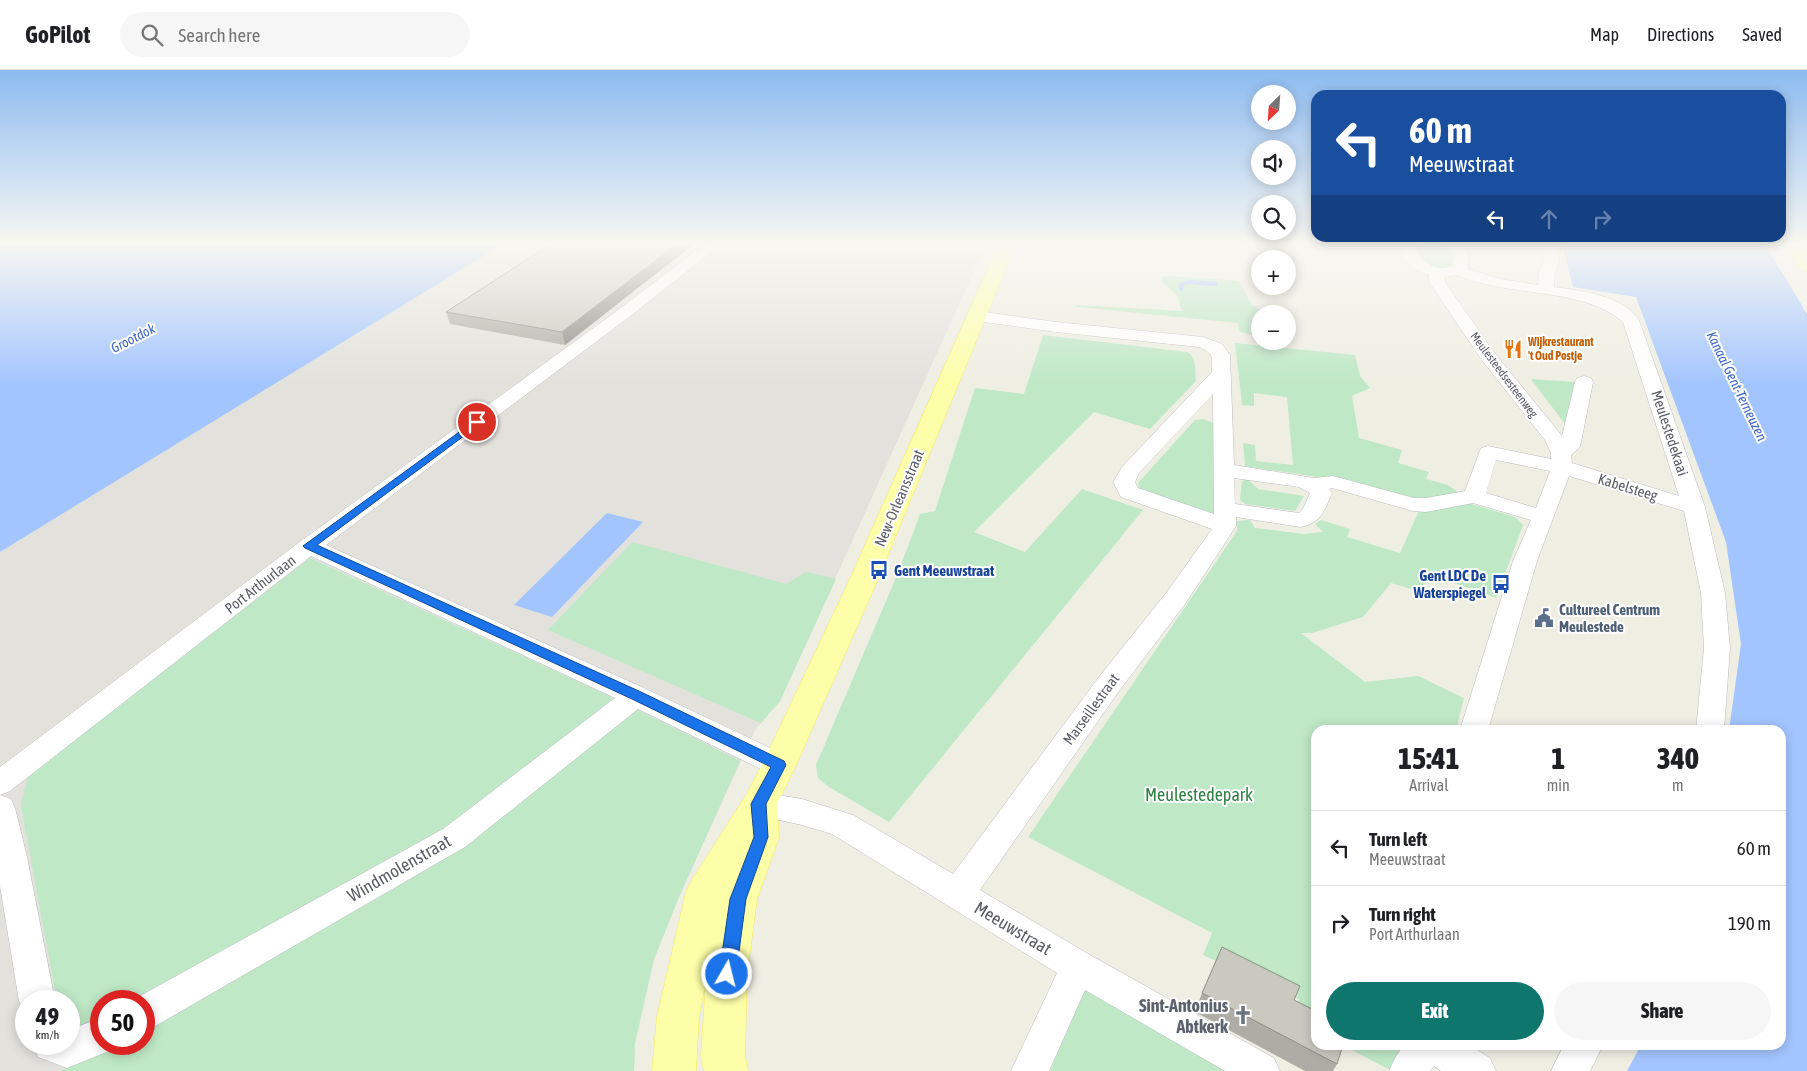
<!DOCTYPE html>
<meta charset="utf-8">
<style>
:root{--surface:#fff;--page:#f6f6f6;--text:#202124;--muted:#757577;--line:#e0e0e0;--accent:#0f766e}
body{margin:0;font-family:"Asap Condensed",sans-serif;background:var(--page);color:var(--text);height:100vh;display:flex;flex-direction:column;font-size:19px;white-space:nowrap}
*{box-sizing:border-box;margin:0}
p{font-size:16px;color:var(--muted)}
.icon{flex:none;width:28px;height:28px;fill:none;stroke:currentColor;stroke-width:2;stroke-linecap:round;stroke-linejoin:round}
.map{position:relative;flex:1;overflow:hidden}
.panel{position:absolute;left:1311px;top:655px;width:475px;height:325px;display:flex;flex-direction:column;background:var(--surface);border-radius:15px;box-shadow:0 2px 12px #0003}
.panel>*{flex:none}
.guide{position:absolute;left:1311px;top:20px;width:475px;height:152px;border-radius:15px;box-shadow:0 2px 12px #0003;background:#1a4fa0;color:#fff;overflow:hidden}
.needle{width:32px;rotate:205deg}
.buttons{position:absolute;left:1251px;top:15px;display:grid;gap:10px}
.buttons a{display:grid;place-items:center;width:45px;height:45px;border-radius:50%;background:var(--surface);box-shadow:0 2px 12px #0003;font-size:25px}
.speed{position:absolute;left:15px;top:920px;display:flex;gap:10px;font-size:25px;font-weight:700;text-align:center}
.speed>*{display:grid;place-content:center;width:65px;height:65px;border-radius:50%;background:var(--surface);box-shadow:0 2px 12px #0003;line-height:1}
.speed small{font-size:12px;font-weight:400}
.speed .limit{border:8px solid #d22;background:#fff;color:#111}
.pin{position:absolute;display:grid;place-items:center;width:42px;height:42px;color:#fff;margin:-21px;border:2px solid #fff;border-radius:50%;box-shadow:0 1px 5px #0007}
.me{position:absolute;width:55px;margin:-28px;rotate:8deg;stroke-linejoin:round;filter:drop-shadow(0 0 4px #0008)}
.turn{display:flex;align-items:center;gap:18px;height:105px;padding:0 15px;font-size:22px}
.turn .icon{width:65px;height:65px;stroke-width:2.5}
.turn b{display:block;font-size:35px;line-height:42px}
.lanes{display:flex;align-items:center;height:48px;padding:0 15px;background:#0003;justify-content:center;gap:25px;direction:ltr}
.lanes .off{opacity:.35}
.eta{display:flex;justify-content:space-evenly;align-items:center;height:85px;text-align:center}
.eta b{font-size:30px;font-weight:800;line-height:35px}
.action{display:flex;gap:10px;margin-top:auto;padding:10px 15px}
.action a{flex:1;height:58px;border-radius:30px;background:var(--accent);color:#fff;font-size:20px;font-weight:800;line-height:58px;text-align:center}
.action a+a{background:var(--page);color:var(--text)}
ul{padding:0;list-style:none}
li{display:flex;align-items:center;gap:15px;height:75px;padding:0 15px;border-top:1px solid var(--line)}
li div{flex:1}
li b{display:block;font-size:19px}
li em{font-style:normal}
header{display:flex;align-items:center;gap:30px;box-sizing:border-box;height:70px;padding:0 25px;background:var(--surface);border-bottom:1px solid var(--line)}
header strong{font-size:24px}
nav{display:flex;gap:28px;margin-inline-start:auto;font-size:18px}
.search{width:350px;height:45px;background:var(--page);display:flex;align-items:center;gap:12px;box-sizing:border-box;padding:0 18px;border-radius:28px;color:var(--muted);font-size:19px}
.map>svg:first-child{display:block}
</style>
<header>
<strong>GoPilot</strong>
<div class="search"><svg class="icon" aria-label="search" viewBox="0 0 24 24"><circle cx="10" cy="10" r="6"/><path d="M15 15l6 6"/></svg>Search here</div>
<nav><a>Map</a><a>Directions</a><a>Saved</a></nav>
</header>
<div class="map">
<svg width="1807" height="1001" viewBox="0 0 1807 1001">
<rect width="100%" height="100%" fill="#efeee3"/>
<path fill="#e2e1db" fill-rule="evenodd" d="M 503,174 L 990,174 L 975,199 L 780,631 L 755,660 L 679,827 L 654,889 L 635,973 L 634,1001 L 0,1001 L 0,482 ZM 26,931 L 69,931 L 69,974 L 26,974 ZM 101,931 L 144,931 L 144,974 L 101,974 Z"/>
<g fill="#bee8c6">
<path d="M 1418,174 C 1426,174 1444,172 1450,180 C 1453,184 1451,192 1451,197 C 1434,204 1423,191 1414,178 Z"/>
<polygon points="1168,206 1239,211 1252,235 1266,244 1260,244 1260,268 1239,261 1238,253 1077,237 1075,235 1184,241 1180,238 1178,226 1161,211 1162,207"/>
<path d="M 1043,265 L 1187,282 C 1197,287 1195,300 1196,311 L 1150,359 L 1094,342 L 974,462 L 1025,482 L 1082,419 L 1143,440 L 889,752 L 829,717 L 818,708 L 816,695 L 898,503 L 920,444 L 935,441 L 975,318 L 1024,324 Z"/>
<polygon points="1235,273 1355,285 1360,306 1370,318 1352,326 1359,368 1402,380 1398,393 1429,402 1426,409 1448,415 1458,422 1458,425 1412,432 1343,411 1245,396 1243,373 1255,375 1256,391 1293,395 1287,327 1254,323 1254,336 1242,335"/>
<polygon points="1531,309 1575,312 1565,354"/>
<polygon points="1202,349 1217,354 1215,443 1200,443 1140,421 1138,413 1195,350"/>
<polygon points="1247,409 1258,419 1304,426 1295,441 1245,434 1240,430 1242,411"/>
<polygon points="1468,433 1515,447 1523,455 1496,528 1437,507 1415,520 1391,513 1363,547 1312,563 1301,563 1365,612 1418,606 1464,628 1456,660 1316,660 1316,960 1294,946 1299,929 1203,885 1212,863 1028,767 1237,461 1237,451 1250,450 1255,458 1304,464 1323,462 1315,454 1321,450 1350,459 1347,467 1400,483 1419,441"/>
<polygon points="632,472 786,514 806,502 836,509 780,631 761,653 548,560"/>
<path d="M 310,488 L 613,628 L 439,767 L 139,931 L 101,931 L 101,952 C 90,959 81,962 69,955 L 69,931 L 57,931 L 21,735 L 28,706 Z"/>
<polygon points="634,638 740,691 679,827 654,889 635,973 634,1001 61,1001 109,974 144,974 144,954 461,773"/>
<polygon points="1087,913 1237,1001 1050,1001"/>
<polygon points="1342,975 1399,975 1396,1001 1392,1001"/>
</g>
<g fill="#a3c5ff">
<polygon points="0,174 503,174 0,482"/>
<polygon points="1562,174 1765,174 1807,244 1807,1001 1627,1001 1641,975 1781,975 1781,660 1729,660 1741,574 1726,472 1636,227 1573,217"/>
<polygon points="607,443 643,452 552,547 514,535"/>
</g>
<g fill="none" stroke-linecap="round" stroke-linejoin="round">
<polyline stroke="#a3c5ff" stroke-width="4.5" points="1181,219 1181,215 1188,212 1216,214"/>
<g stroke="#bbbcc3" stroke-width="1">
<g id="minor">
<polygon points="705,174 721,174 633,244 326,475 646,619 789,687 794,695 789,703 779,707 769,703 638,639 465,777 157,955 144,961 144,931 131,931 443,759 615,628 311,486 10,721 0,725 0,697 301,471 621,238"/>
<path d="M 1398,174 L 1412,174 C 1420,189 1435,205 1453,195 L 1454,184 L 1443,174 L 1459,174 L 1468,183 L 1468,199 L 1500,209 L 1538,215 L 1539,203 L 1544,190 L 1541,174 L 1555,174 L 1560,190 L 1555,203 L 1554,217 C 1582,221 1622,225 1639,250 L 1705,437 L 1725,523 L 1730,578 L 1724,660 L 1696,660 L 1704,578 L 1701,523 L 1684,441 L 1569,406 L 1537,491 L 1488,660 L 1460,660 L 1513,491 L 1531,450 L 1473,433 L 1426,442 L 1413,441 L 1332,418 L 1329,419 L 1332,423 C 1324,441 1322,452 1301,457 L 1236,447 L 1236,456 L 1185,534 L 1119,621 L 980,820 L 1090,885 L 1274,988 L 1280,1001 L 1225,1001 L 1085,920 L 1049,1001 L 1011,1001 L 1057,903 L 832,764 L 802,755 L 748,743 L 744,734 L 748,725 L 759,722 L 802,729 L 853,745 L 953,804 L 1099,607 L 1167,522 L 1212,459 L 1121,427 L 1113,412 L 1122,397 L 1212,302 C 1212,287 1215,284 1199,277 L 1056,262 L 977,251 L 971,250 L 969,246 L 971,242 L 977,241 L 1056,252 L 1203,267 L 1222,274 L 1230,285 L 1234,395 L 1314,408 L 1333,406 L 1414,428 L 1426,428 L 1465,421 L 1481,378 L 1488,376 L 1551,389 L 1551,383 L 1545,370 L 1481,289 L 1429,212 L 1429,205 C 1414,201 1401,189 1398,174 ZM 1457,205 C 1509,228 1581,216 1623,252 L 1679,426 L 1572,393 L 1571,385 L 1580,377 L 1593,312 L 1591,308 L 1584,306 L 1577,308 L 1575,312 L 1562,366 L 1493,281 L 1445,212 L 1445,207 ZM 1213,324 L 1214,444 L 1138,418 L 1135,412 L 1139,403 ZM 1496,390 L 1550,401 L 1536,438 L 1486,423 ZM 1234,408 L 1299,417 L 1310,423 L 1303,439 L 1299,443 L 1235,434 Z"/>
<polygon points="0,725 11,729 15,738 27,787 55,931 26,931 26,944 19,931 0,816"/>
<polygon points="101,948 101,974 116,974 114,979 67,998 38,987 33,974 69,974 69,960"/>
<polygon points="1404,975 1469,975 1490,988 1496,1001 1441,1001 1434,996 1430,1001 1389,1001 1395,988"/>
<polygon points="1564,975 1603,975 1590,1001 1551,1001"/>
</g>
</g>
<g stroke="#f9ea52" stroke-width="1">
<g id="major">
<polygon points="999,174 1016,174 878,509 796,695 777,734 779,767 757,829 747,904 745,986 748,1001 704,1001 701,986 706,910 699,947 696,1001 652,1001 657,947 686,822 692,810 747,724 763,693 850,509"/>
<polygon points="1784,174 1801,174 1807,183 1807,201 1801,200"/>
</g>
</g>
<use href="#minor" fill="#fff" fill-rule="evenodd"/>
<use href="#major" fill="#fdffa8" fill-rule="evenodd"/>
</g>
<g fill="#aeada5">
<polygon points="551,174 694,174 565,275 450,254 446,242"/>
<polygon points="1202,923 1294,930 1337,994 1333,1001 1305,1001 1195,942"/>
</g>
<polygon fill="#8d8d86" points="677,174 694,174 565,275 562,262"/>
<g fill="#cac9c0" stroke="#8d8d86">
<polygon points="551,174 677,174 562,262 446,242"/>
<polygon points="1222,877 1300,916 1294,930 1316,941 1316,975 1343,975 1337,994 1202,923"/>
</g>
<linearGradient id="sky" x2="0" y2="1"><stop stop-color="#8cbbf1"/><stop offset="0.55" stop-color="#f8f7f2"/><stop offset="1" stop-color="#f8f7f2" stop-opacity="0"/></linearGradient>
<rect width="1807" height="314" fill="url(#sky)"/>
<polygon fill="#1a73e8" stroke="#114b97" points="477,349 482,352 480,354 317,475 641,622 784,691 786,695 766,734 768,767 746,829 736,904 733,910 727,912 721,910 719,904 730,829 754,767 751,734 771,697 632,629 305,478 303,476"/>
<defs>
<g id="restaurant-bare" transform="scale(1.5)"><path d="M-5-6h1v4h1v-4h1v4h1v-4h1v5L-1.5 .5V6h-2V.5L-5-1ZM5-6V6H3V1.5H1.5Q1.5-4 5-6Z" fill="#e8710a" stroke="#fff" stroke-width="2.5" paint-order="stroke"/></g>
<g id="bus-bare" transform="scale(1.5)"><path d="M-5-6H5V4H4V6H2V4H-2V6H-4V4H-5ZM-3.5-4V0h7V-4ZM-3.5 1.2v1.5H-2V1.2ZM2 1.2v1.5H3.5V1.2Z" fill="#1a4fb4" stroke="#fff" stroke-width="2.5" paint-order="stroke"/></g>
<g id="civic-bare" transform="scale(1.5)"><path d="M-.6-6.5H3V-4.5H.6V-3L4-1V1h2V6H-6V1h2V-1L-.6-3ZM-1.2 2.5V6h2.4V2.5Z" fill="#5c6f8a" stroke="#fff" stroke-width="2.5" paint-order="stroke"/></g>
<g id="church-bare" transform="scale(1.5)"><path d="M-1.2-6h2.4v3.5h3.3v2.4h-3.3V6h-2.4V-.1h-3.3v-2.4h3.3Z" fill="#6b7280" stroke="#fff" stroke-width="2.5" paint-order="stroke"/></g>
</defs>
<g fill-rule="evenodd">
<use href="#restaurant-bare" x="1513" y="279"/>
<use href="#bus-bare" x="879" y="500"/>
<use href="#bus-bare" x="1501" y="514"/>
<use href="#civic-bare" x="1544" y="548"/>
<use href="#church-bare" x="1243" y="945"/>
</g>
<g text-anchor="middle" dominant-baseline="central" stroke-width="4" stroke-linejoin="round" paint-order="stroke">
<g font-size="12" font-weight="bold" fill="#c56008" stroke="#fff" text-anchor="start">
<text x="1528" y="272">Wijkrestaurant<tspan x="1528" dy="14">'t Oud Postje</tspan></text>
</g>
<g font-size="12" fill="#5b5e65" stroke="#fff">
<text transform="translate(1504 305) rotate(53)">Meulesteedsesteenweg</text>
</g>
<g font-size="14" font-style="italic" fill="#3f68c9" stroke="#fff">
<text transform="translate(133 268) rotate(-27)">Grootdok</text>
<text transform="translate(1737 316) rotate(64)">Kanaal Gent-Terneuzen</text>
</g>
<g font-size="15" fill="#5b5e65" stroke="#fff">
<text transform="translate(1670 363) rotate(72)">Meulestedekaai</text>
<text transform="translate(1628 417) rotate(17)">Kabelsteeg</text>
<text transform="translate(899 428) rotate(-67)">New-Orleansstraat</text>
<text transform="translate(260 514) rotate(-38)">Port Arthurlaan</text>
<text transform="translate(1091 639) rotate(-54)">Marseillestraat</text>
</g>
<g font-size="15" font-weight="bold" fill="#164399" stroke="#fff" text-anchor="start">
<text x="894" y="500">Gent Meeuwstraat</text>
<text x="1486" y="505" text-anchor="end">Gent LDC De<tspan x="1486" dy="17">Waterspiegel</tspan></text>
</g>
<g font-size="15" font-weight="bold" fill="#4e5e75" stroke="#fff" text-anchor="start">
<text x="1559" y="539">Cultureel Centrum<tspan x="1559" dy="17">Meulestede</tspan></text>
</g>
<g font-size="18" fill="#2f8142" stroke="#fff">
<text x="1199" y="724">Meulestedepark</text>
</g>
<g font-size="18" fill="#5b5e65" stroke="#fff">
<text transform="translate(399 798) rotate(-30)">Windmolenstraat</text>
<text transform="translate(1013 858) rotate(31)">Meeuwstraat</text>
</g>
<g font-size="18" font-weight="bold" fill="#5b616d" stroke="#fff" text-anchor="end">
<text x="1228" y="935">Sint-Antonius<tspan x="1228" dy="21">Abtkerk</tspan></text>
</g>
</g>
</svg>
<div class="buttons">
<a><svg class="needle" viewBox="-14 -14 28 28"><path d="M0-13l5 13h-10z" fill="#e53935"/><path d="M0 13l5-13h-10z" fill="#757577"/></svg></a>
<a><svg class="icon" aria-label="sound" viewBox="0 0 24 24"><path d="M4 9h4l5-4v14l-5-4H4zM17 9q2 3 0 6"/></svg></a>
<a><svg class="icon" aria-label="search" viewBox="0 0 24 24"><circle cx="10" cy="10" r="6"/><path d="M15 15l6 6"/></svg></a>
<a>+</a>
<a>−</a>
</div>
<div class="speed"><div>49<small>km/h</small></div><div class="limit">50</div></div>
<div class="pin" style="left:477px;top:352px;background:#d93025"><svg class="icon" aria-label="arrive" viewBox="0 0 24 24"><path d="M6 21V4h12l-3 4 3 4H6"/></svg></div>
<svg class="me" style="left:727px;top:904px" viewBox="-20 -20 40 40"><circle r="17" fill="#1a73e8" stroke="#fff" stroke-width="3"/><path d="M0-11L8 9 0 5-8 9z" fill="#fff"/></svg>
<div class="guide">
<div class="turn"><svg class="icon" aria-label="left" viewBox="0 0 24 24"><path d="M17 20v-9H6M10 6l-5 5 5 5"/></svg><div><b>60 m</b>Meeuwstraat</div></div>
<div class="lanes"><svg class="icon" aria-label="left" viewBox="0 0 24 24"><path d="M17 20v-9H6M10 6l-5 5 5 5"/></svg><svg class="icon off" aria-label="ahead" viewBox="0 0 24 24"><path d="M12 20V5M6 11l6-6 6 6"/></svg><svg class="icon off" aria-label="right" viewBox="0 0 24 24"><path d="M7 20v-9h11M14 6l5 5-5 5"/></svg></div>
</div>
<section class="panel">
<div class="eta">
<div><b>15:41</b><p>Arrival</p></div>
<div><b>1</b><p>min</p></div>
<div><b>340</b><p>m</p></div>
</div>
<ul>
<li><svg class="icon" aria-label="left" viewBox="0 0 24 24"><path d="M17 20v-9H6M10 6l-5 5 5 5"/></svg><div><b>Turn left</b><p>Meeuwstraat</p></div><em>60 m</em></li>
<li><svg class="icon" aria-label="right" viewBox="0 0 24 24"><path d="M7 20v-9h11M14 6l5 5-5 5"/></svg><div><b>Turn right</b><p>Port Arthurlaan</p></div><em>190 m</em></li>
</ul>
<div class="action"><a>Exit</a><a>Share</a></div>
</section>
</div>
